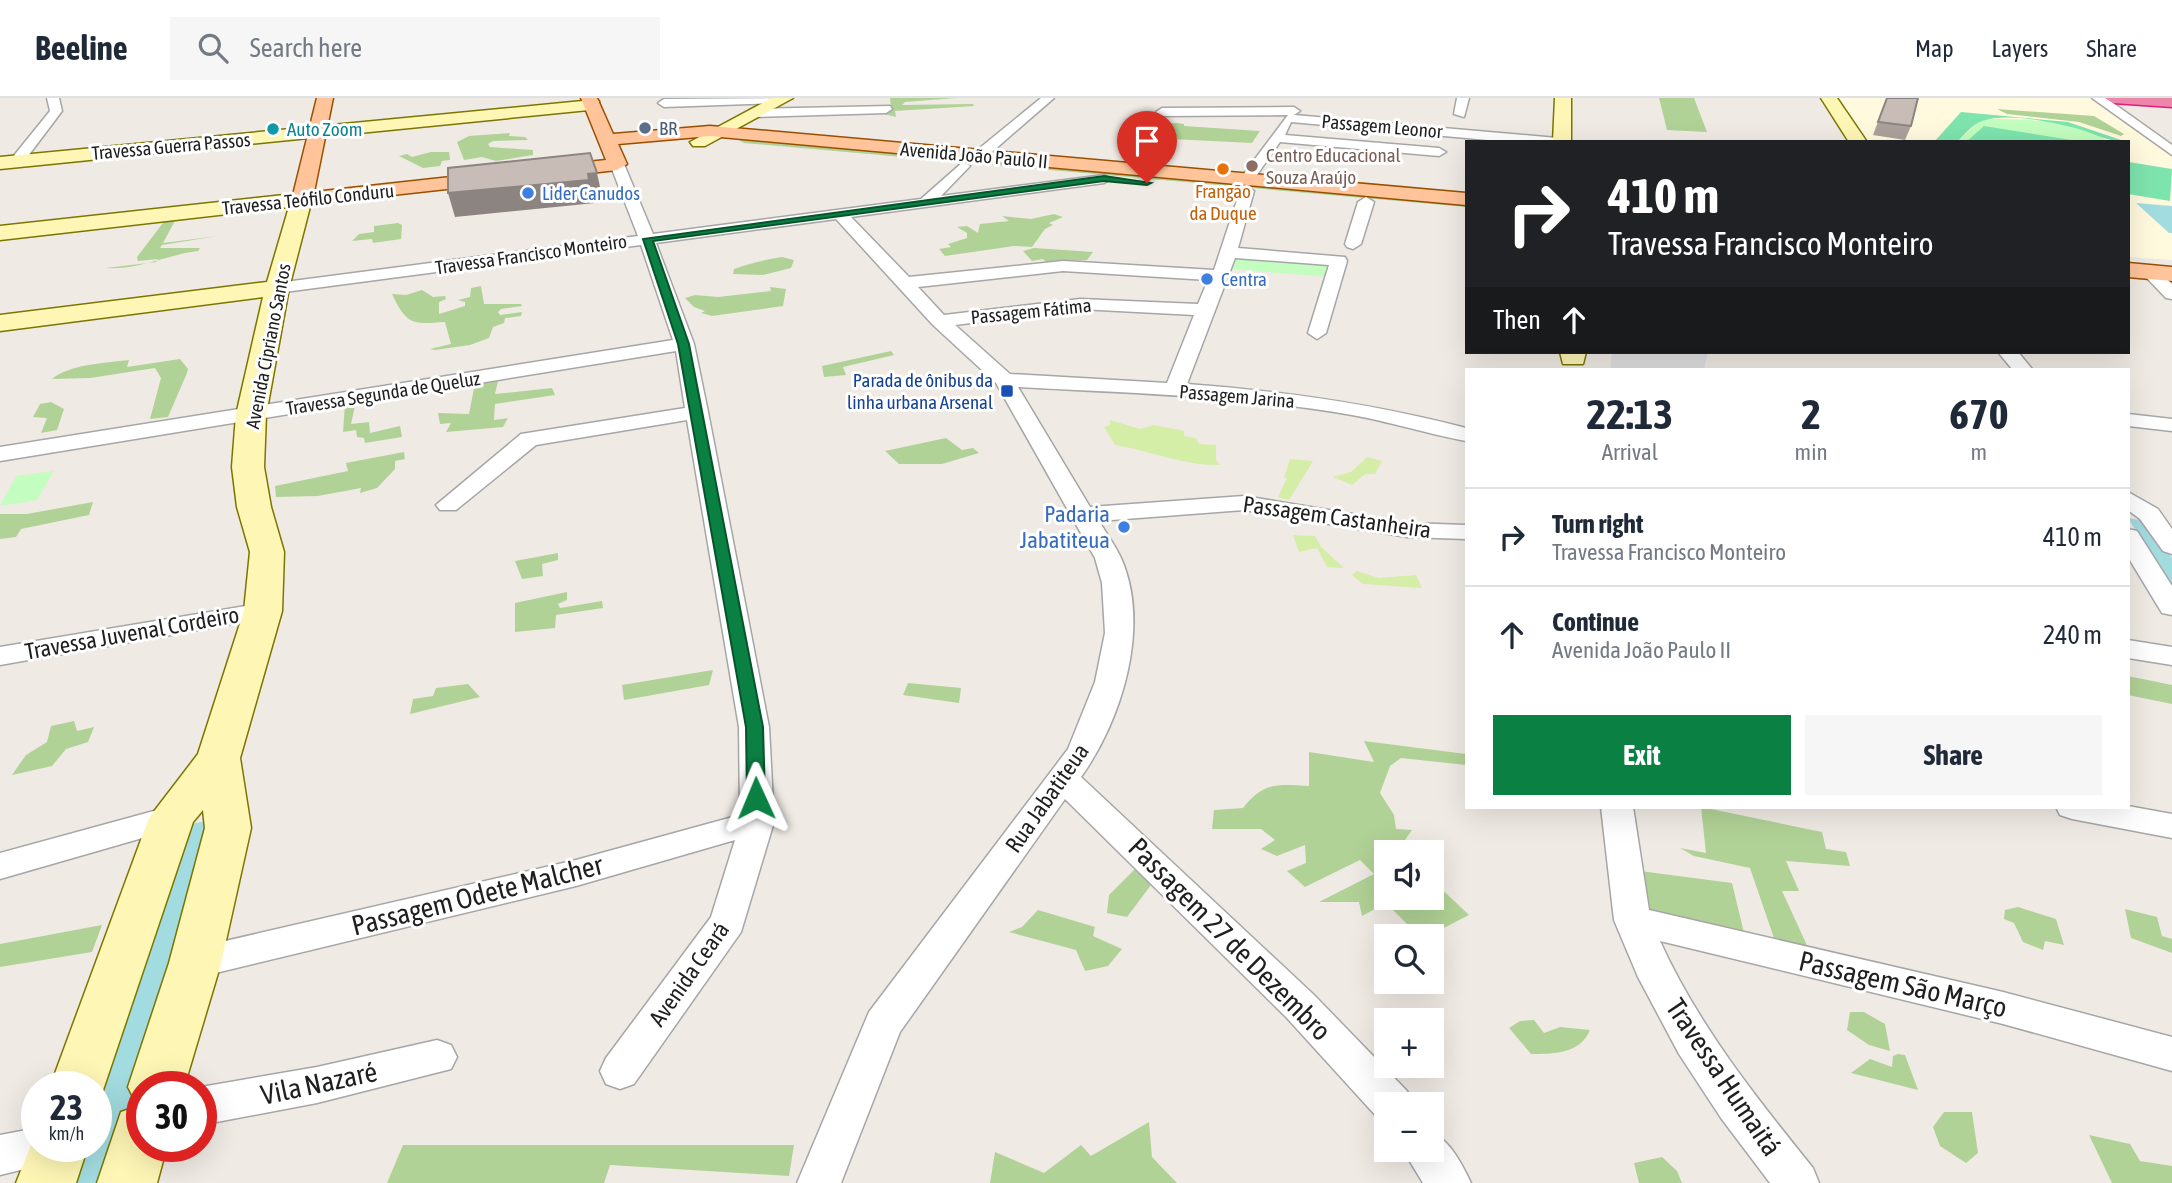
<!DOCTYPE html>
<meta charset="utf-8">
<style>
:root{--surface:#fff;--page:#f6f6f7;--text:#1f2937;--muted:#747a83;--line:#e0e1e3;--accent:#0b8043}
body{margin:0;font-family:"Asap Condensed",sans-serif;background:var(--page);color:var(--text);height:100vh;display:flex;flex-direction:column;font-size:26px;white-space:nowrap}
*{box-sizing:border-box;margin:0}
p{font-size:23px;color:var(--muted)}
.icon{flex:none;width:38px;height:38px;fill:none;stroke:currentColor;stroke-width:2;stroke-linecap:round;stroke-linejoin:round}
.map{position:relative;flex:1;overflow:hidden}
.panel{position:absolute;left:1465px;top:270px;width:665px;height:441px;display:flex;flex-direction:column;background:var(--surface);border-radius:0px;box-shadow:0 7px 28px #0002}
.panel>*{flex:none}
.top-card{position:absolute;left:1465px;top:42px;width:665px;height:214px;border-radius:0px;box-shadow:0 7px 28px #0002;background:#202124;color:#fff;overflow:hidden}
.controls{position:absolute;left:1374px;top:742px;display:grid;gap:14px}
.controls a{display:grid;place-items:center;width:70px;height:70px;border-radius:0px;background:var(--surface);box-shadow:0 7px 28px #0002;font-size:35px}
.speed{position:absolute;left:21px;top:973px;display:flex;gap:14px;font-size:35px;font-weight:700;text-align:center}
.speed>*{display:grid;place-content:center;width:91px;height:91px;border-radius:50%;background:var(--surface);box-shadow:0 7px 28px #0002;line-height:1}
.speed small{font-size:18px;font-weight:400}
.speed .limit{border:10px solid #d22;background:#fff;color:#111}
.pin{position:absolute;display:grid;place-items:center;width:60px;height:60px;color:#fff;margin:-72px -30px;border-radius:50% 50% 50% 0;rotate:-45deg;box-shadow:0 0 7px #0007}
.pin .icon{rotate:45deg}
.me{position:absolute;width:77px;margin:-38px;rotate:359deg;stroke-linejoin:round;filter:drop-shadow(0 0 5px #0008)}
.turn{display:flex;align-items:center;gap:24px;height:147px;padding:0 28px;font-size:32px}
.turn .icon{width:91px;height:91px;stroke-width:2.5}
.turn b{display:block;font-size:49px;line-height:60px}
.then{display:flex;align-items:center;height:66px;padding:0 28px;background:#0003;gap:14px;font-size:26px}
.eta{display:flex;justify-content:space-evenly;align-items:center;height:119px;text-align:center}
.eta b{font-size:42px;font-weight:700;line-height:49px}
.cta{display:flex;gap:14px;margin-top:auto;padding:14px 28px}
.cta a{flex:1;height:80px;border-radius:0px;background:var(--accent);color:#fff;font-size:28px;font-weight:700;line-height:80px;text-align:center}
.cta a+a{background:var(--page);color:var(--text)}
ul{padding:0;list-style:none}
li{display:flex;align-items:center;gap:21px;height:98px;padding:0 28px;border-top:2px solid var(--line)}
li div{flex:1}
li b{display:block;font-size:26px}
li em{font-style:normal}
header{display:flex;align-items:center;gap:42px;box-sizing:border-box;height:98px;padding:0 35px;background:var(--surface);border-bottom:2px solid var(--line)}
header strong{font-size:33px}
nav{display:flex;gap:38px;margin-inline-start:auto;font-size:24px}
.search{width:490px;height:63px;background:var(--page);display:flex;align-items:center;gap:18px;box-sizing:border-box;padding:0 24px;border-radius:0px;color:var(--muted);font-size:26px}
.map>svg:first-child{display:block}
</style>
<header>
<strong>Beeline</strong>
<div class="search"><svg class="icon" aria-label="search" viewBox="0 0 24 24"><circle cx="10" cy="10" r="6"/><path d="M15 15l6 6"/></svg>Search here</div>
<nav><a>Map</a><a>Layers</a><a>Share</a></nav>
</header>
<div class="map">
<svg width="2172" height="1085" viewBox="0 0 2172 1085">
<rect width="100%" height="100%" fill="#f0eae4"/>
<polygon fill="#fffade" points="1829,0 2098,0 2172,56 2172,162 2128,159 2128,44 1858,44"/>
<g fill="#d4eda7">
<path d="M 1110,322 L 1140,331 L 1154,327 L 1184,333 L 1184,338 L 1196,340 L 1199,346 L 1216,347 L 1216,362 L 1220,367 C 1185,368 1151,353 1115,347 L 1104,329 L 1110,327 Z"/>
<polygon points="1367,359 1382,363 1375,376 1365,376 1352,387 1333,379 1351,374"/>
<polygon points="1290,361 1313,363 1289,402 1278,399 1287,380 1284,380"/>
<polygon points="1293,437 1315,438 1321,449 1344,470 1327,469 1317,450 1299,454"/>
<polygon points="1357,473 1379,480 1416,477 1422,490 1363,486 1352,477"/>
</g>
<g fill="#b1d296">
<polygon points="890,0 956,0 905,4 902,7 973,6 974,8 895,13 896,19 876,14 891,10"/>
<polygon points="1659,0 1694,0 1707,34 1667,32"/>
<polygon points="1997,11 2094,18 2124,36 2121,38 2079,24 2007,16"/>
<polygon points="1176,25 1184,26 1184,28 1260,33 1252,45 1151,40 1153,36 1161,36 1165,26"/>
<polygon points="510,35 509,38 525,39 528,42 493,43 488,46 490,49 533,52 533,57 496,63 482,59 464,62 457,44 469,38"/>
<polygon points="766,39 1466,101 1466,109 744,45 739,42"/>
<polygon points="431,54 449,54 450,62 442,63 440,68 423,70 399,58 407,56 412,59"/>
<polygon points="1054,116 1063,119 1049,125 1053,127 1045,131 1032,149 1014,148 945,158 939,151 951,149 948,146 967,140 967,135 957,129 967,128 978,135 980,126 1009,123 1002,118 1031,121"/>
<path d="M 177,119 L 163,145 L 218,138 L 162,147 L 160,150 L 200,150 L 198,153 C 165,157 141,172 106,170 L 156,164 L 158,161 L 138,163 L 137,159 L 166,121 Z"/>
<polygon points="398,125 402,127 401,141 373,145 372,141 352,143 359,136 374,134 374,128"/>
<polygon points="1034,150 1093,154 1087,162 1046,164 1043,161 1032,163 1023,153"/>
<path d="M 782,159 L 794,162 L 791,170 L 763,177 L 733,176 L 734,171 C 750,165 765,162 782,159 Z"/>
<path d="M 481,188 L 484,206 L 521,206 L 522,208 L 501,211 L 498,214 L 500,217 L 522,214 L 521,218 L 505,220 L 504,225 L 493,229 L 489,240 L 470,247 L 435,252 L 430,251 L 451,246 L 445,224 C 413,226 407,228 392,196 L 406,197 L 422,192 L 433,199 L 445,198 L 446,201 L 439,204 L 439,216 L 465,208 L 465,204 L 458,202 L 470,199 L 471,190 Z"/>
<polygon points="770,189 786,191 783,208 712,218 701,215 705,213 694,209 685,200 695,197 718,199 771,193"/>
<polygon points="891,253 894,257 843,269 846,277 824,279 822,268"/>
<path d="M 180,261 L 188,271 L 187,275 L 168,319 L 150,321 L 161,280 L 155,270 L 90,280 L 52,281 C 70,266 105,265 129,262 L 127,269 Z"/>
<polygon points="498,283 495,296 552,290 555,297 495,306 494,322 508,320 503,329 446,334 451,325 440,326 438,315 469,316 475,285"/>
<polygon points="375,300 374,305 355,308 351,326 369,324 370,335 400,328 402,339 365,345 364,340 357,339 356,332 343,334 345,306"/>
<polygon points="51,304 64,311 57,332 41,335 47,320 33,319 40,306"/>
<polygon points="946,340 962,352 973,350 979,355 942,366 899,366 885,353"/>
<polygon points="404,354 405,361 395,363 395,371 377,390 360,395 361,390 318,398 276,399 275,388 348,373 346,365"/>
<polygon points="93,404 89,417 21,431 16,439 0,441 0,416 27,416"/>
<polygon points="558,455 558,462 542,466 543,478 522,481 515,463"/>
<polygon points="567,494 567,502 558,506 560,510 602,503 603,510 556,517 555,530 515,534 515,505"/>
<polygon points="713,572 709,587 624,602 622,587"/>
<polygon points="2128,578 2172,587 2172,606 2128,597"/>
<polygon points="908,585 961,590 959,605 903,597"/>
<polygon points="468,586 480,599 410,616 413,601 433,598 436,590"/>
<polygon points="74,623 77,633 94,629 88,644 66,651 52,668 12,677 26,657 47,644 51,628"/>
<path d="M 1364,643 L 1466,656 L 1466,667 L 1401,660 L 1390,668 L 1380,695 L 1394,717 L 1396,731 L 1412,732 L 1398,752 L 1400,754 L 1386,754 L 1386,800 L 1432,800 L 1432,782 L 1469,817 L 1428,838 L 1419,838 L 1386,805 L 1362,818 L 1359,804 L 1319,804 L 1374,776 L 1360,762 L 1305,789 L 1287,773 L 1306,765 L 1305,747 L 1277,758 L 1261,751 L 1275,742 L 1261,731 L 1212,731 L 1214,712 L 1243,710 C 1263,684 1278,686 1309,688 L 1309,654 L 1374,664 Z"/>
<polygon points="1701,709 1822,734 1826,751 1846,754 1850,768 1786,763 1799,793 1782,793 1811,856 1775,843 1750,770 1694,758 1680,750 1706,755"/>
<polygon points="1137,769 1151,787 1127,819 1107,815 1109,797"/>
<polygon points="1640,773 1732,785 1746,843 1650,814"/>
<polygon points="2018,809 2056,821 2064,847 2045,843 2043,852 2023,844 2014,825 2004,821 2005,812"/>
<polygon points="2125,811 2157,819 2162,838 2172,841 2172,855 2131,840"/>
<polygon points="1038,812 1095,829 1093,838 1122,851 1108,868 1085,873 1076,852 1009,834 1022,829"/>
<polygon points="102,827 92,854 0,869 0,846"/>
<polygon points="1850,914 1864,914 1885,926 1890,953 1869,947 1847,932"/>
<path d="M 1534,922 L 1544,935 L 1560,929 L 1590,932 C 1580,956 1553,956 1531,956 L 1509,930 L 1520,923 Z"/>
<polygon points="1898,956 1905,957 1918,992 1851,975 1870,961 1892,969 1893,958"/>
<polygon points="1944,1014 1972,1014 1978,1055 1966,1065 1940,1048 1933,1029"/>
<polygon points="1149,1024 1152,1059 1177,1085 990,1085 995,1054 1044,1075 1081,1047 1091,1058"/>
<polygon points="2089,1037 2130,1046 2140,1063 2172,1068 2172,1085 2112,1085"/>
<polygon points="403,1047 794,1047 789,1078 610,1067 604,1085 387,1085"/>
<polygon points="1662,1059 1677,1073 1682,1085 1639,1085 1634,1065"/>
</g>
<g fill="#c3fdbf">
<path d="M 1990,21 C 2027,21 2078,22 2109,44 L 1957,44 L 1979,23 Z"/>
<polygon points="1233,157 1336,166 1330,179 1230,171"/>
<polygon points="54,373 37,402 0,408 16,378"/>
</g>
<g fill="#7ee4ad">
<path d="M 1961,14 L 2068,24 L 2127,44 C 2108,44 2094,35 2075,30 C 2049,24 2008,14 1982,23 C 1973,26 1964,37 1957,44 L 1934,44 Z"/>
<polygon points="1984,28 2084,44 1966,44"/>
<polygon points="2129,64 2172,71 2170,103 2128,96"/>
</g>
<polygon fill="#dfdfdf" points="1612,254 1708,254 1704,271 1610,271"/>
<g fill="#a2dce0">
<polygon points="2136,105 2172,108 2172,135 2169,135"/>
<polygon points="2128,420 2145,423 2172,460 2172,492"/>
<polygon points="216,721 112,1085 71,1085 82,1048 96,1048 96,1003 182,728"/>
</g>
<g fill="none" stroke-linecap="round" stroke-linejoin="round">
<g stroke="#a6a6a6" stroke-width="3">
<g id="street">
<polygon points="47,0 59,0 62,13 22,66 12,66 12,60 50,13"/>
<polygon points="782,0 777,5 664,9 658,5 664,1"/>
<polygon points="1041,0 1054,0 985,60 975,60 975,54"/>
<polygon points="1457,0 1469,0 1464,19 1454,16"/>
<polygon points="2092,0 2106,0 2172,47 2172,57"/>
<polygon points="890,8 892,11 886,15 755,19 749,15 755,11"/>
<polygon points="1294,9 1300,13 1294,17 1557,40 1563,44 1510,44 1291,24 1285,37 1439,50 1446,54 1439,58 1280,44 1252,84 1247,85 1240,81 1288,17 1162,18 1156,14 1162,10"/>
<path d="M 612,63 L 624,66 L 653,136 L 921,101 L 963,64 L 970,68 L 941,98 L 1104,77 L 1111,81 L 1104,85 L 851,119 L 909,179 L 1063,163 L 1214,172 L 1240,93 L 1247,89 L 1254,93 L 1238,150 L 1345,159 L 1347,163 L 1326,235 L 1317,241 L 1308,235 L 1329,167 L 1235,160 L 1187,286 C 1282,293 1374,306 1466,330 L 1466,343 C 1428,336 1391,324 1352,317 C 1242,298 1130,295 1018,289 L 1090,409 L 1244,398 L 1407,425 L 1466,427 L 1466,441 L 1407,439 L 1244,412 L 1099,423 C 1106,435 1115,447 1121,460 C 1151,528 1122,622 1081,679 L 1314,897 L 1407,993 L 1413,1006 L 1386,1006 L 1386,1022 L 1377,1019 L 1286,919 L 1065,701 L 900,934 L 841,1085 L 797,1085 L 869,914 L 1068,651 L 1095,584 L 1105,535 L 1102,485 L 1095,460 L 996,285 L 933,227 L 836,121 L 656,145 L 694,246 L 708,314 L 769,629 L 774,724 L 741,834 L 634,986 L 620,991 L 606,986 L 600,973 L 606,960 L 711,819 L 735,742 L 576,788 L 195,880 L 182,876 L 176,865 L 182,854 L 195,850 L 576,762 L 740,717 L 739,629 L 687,322 L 536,347 L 456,412 L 440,412 L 436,407 L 521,336 L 685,310 L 676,253 L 0,363 L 0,349 L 673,242 L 641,147 L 277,195 L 268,190 L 277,185 L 638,138 L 610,66 ZM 1063,173 L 1208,182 L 1198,206 L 1080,201 L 944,217 L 918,189 ZM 1080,211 L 1194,217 L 1167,285 L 1010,276 L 955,227 Z"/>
<polygon points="1366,99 1374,104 1361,146 1353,151 1347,149 1345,146 1358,104"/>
<polygon points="2150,169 2156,170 2172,186 2172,201 2166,200 2141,174"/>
<polygon points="1998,254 2018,254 2032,271 2012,271"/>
<polygon points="2128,316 2172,321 2172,333 2128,328"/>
<polygon points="2128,394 2158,411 2172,431 2172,456 2163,453 2140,421 2128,412"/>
<polygon points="2128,431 2137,433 2172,488 2172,517 2162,515 2128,459"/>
<polygon points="263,505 273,507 277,513 273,519 0,567 0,549"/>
<polygon points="2128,542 2172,549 2172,567 2128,560"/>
<polygon points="172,708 184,712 189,720 184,728 0,781 0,755"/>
<polygon points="2128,708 2172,716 2172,740 2072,721 2060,717 2056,709"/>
<path d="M 1601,709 L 1633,709 L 1649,812 L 2003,894 L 2172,939 L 2172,973 L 2003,926 L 1660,843 C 1698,927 1755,998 1813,1070 L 1819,1085 L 1770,1085 L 1721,1020 L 1679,956 L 1638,879 L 1614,822 Z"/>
<polygon points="437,942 451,947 457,959 451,971 317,1005 201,1027 201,989 317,969"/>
<polygon points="37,1030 37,1048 68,1048 62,1062 0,1077 0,1037"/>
<path d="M 1432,1035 C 1450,1042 1463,1068 1471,1085 L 1423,1085 L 1403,1052 L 1432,1052 Z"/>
</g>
</g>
<g stroke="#7b7600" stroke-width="3">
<g id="secondary">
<polygon points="772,0 793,0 705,48 693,48 690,44"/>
<polygon points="1555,0 1571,0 1571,44 1553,44"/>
<polygon points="1821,0 1837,0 1867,44 1849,44"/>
<polygon points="593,2 599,3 599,11 0,71 0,59"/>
<polygon points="302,95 312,101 289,190 266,317 264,369 271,409 284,454 282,513 240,660 251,730 221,865 184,989 142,989 142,1048 167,1048 157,1085 97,1085 121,1014 138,1008 128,989 169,865 205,730 203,712 193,724 98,1007 96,989 50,989 149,720 198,656 244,513 250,454 237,409 232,369 236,317 263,199 0,233 0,217 267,184 289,109 0,142 0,128"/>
<polygon points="1560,254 1586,254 1583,266 1563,266"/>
<polygon points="37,1032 37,1048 88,1048 76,1085 16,1085"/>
</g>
</g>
<g stroke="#994f00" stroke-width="3">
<g id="primary">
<polygon points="317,0 333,0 314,94 606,62 581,0 597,0 613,36 710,28 1466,95 1466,107 710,38 618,46 627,66 617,72 302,107 292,101"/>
<polygon points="2128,165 2172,169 2172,183 2128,179"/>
</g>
</g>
<g stroke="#e51a7f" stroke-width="3">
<polygon id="highway" points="2105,0 2172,0 2172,9 2113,5"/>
</g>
<use href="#street" fill="#fff" fill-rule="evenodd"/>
<use href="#secondary" fill="#fdf6b5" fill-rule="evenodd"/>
<use href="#primary" fill="#ffc49a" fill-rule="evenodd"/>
<use href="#highway" fill="#ec87a9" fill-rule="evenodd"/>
</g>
<polygon fill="#aca29d" points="1887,0 1911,28 1905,42 1873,37"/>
<polygon fill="#8c8480" points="597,75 602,98 594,99 595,105 455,119 448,95"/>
<g fill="#c8bcb7" stroke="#8c8480" stroke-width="2">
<polygon points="1887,0 1918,0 1911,28 1878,24"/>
<polygon points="590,55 597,75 588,76 589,82 448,95 448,70"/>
</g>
<polygon fill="#0b8043" stroke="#07532c" stroke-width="2" points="1104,78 1151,85 1147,87 1104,83 653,143 689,246 763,629 765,700 756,707 750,705 747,700 746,629 678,246 643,141"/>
<circle fill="#5c6f8a" stroke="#fff" stroke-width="2.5" cx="645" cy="30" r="7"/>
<circle fill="#0f9aa8" stroke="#fff" stroke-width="2.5" cx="273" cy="31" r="7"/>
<circle fill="#8d6e63" stroke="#fff" stroke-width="2.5" cx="1252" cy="68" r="7"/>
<circle fill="#e8710a" stroke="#fff" stroke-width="2.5" cx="1223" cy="71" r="7"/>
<g fill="#3f7fe0" stroke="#fff" stroke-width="2.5">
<circle cx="528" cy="95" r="7"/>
<circle cx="1207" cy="181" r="7"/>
<circle cx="1124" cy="429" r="7"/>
</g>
<rect fill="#1a4fb4" stroke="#fff" stroke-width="2.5" x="1000" y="286" width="14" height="14" rx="3.5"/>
<g text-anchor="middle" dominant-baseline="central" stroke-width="6" stroke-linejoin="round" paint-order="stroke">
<g font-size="19" fill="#1f1f1f" stroke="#fff">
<text transform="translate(1382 28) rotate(5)">Passagem Leonor</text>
<text transform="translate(171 48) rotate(-5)">Travessa Guerra Passos</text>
<text transform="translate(974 57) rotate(5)">Avenida João Paulo II</text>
<text transform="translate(308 101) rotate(-6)">Travessa Teófilo Conduru</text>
<text transform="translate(531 156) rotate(-8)">Travessa Francisco Monteiro</text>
<text transform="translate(1031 213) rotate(-6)">Passagem Fátima</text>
<text transform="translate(268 248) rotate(-79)">Avenida Cipriano Santos</text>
<text transform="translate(383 295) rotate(-9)">Travessa Segunda de Queluz</text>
<text transform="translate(1237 298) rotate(5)">Passagem Jarina</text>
</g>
<g font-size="19" fill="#4e5e75" stroke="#fff" text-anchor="start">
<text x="659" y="30">BR</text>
</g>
<g font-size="19" fill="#0d838f" stroke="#fff" text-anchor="start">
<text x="287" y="31">Auto Zoom</text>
</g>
<g font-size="19" fill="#785e54" stroke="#fff" text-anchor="start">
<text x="1266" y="57">Centro Educacional<tspan x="1266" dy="22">Souza Araújo</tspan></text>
</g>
<g font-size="19" fill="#c56008" stroke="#fff">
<text x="1223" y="93">Frangão<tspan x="1223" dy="22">da Duque</tspan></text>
</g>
<g font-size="19" fill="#366cbe" stroke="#fff" text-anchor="start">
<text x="542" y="95">Lider Canudos</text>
<text x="1221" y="181">Centra</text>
</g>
<g font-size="19" fill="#164399" stroke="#fff" text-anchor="end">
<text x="993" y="282">Parada de ônibus da<tspan x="993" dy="22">linha urbana Arsenal</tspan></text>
</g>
<g font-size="23" fill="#366cbe" stroke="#fff" text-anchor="end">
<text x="1110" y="416">Padaria<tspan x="1110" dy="26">Jabatiteua</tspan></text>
</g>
<g font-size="23" fill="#1f1f1f" stroke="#fff">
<text transform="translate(1337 419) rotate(8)">Passagem Castanheira</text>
<text transform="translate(132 535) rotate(-10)">Travessa Juvenal Cordeiro</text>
<text transform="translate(1047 700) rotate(-55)">Rua Jabatiteua</text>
<text transform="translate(689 876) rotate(-55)">Avenida Ceará</text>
</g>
<g font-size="28" fill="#1f1f1f" stroke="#fff">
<text transform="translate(477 797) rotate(-14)">Passagem Odete Malcher</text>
<text transform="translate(1230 841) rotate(45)">Passagem 27 de Dezembro</text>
<text transform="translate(1903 886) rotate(13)">Passagem São Março</text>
<text transform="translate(1724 979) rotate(56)">Travessa Humaitá</text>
<text transform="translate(319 985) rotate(-12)">Vila Nazaré</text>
</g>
</g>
</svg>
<div class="controls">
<a><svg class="icon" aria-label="sound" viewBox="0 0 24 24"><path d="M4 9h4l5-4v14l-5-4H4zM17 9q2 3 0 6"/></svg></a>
<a><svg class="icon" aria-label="search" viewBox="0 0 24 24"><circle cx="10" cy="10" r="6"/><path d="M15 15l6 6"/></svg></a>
<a>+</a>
<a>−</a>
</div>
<div class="speed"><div>23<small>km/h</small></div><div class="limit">30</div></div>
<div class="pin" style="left:1147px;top:85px;background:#d93025"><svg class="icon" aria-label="arrive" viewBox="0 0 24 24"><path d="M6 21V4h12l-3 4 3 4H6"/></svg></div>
<svg class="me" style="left:756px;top:700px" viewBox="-20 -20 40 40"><path d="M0-17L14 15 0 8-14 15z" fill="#0b8043" stroke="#fff" stroke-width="4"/></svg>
<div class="top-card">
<div class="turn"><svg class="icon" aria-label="right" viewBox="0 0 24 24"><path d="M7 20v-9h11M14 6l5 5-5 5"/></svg><div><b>410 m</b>Travessa Francisco Monteiro</div></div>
<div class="then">Then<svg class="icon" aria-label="ahead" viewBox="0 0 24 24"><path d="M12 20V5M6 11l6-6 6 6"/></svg></div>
</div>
<section class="panel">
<div class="eta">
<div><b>22:13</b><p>Arrival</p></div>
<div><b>2</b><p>min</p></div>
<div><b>670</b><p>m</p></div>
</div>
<ul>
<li><svg class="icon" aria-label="right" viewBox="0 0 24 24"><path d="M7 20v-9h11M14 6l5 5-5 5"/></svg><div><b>Turn right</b><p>Travessa Francisco Monteiro</p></div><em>410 m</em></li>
<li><svg class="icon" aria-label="ahead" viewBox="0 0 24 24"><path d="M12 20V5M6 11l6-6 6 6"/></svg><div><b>Continue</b><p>Avenida João Paulo II</p></div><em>240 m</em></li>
</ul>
<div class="cta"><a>Exit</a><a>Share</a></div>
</section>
</div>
